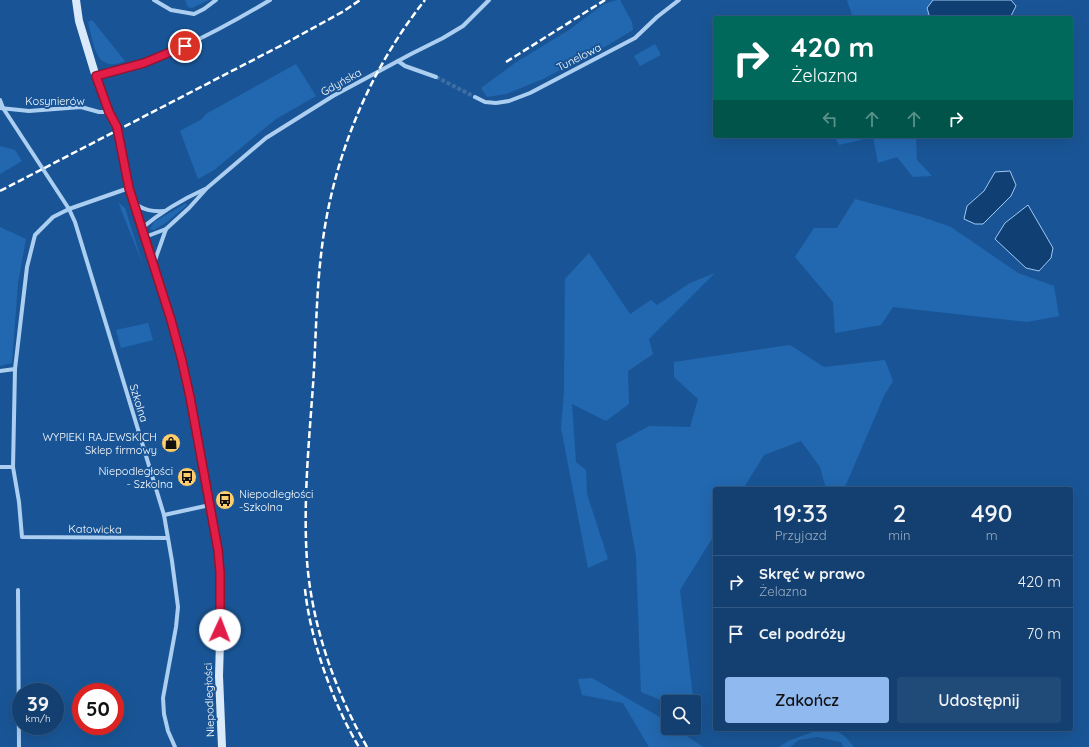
<!DOCTYPE html>
<html lang="pl">
<meta charset="utf-8">
<style>
:root{--surface:#134070;--page:#204b78;--text:#f1f3f6;--muted:#9dafc3;--line:#325983;--accent:#90b9f0}
body{margin:0;font-family:Quicksand,sans-serif;background:var(--page);color:var(--text);height:100vh;display:flex;flex-direction:column;font-size:15px;white-space:nowrap}
*{box-sizing:border-box;margin:0}
p{font-size:13px;color:var(--muted)}
.icon{flex:none;width:22px;height:22px;fill:none;stroke:currentColor;stroke-width:2;stroke-linecap:round;stroke-linejoin:round}
.map{position:relative;flex:1;overflow:hidden}
.sheet{position:absolute;left:713px;top:487px;width:360px;height:244px;display:flex;flex-direction:column;background:var(--surface);border-radius:4px;box-shadow:0 4px 16px #0002,0 0 0 1px var(--line)}
.sheet>*{flex:none}
.banner{position:absolute;left:713px;top:16px;width:360px;height:122px;border-radius:4px;box-shadow:0 4px 16px #0002,0 0 0 1px var(--line);background:#00695c;color:#fff;overflow:hidden}
.buttons{position:absolute;left:661px;top:695px;display:grid;gap:8px}
.buttons a{display:grid;place-items:center;width:40px;height:40px;border-radius:4px;background:var(--surface);box-shadow:0 4px 16px #0002,0 0 0 1px var(--line);font-size:20px}
.speed{position:absolute;left:12px;top:683px;display:flex;gap:8px;font-size:20px;font-weight:700;text-align:center}
.speed>*{display:grid;place-content:center;width:52px;height:52px;border-radius:50%;background:var(--surface);box-shadow:0 4px 16px #0002,0 0 0 1px var(--line);line-height:1}
.speed small{font-size:10px;font-weight:400}
.speed .limit{border:6px solid #d22;background:#fff;color:#111}
.pin{position:absolute;display:grid;place-items:center;width:34px;height:34px;color:#fff;margin:-17px;border:2px solid #fff;border-radius:50%;box-shadow:0 1px 4px #0007}
.me{position:absolute;width:44px;margin:-22px;rotate:2deg;stroke-linejoin:round;filter:drop-shadow(0 0 3px #0008)}
.turn{display:flex;align-items:center;gap:14px;height:84px;padding:0 12px;font-size:18px}
.turn .icon{width:52px;height:52px;stroke-width:2.5}
.turn b{display:block;font-size:28px;line-height:34px}
.lanes{display:flex;align-items:center;height:38px;padding:0 12px;background:#0003;justify-content:center;gap:20px;direction:ltr}
.lanes .off{opacity:.35}
.eta{display:flex;justify-content:space-evenly;align-items:center;height:68px;text-align:center}
.eta b{font-size:24px;font-weight:600;line-height:28px}
.action{display:flex;gap:8px;margin-top:auto;padding:8px 12px}
.action a{flex:1;height:46px;border-radius:4px;background:var(--accent);color:#111;font-size:16px;font-weight:600;line-height:46px;text-align:center}
.action a+a{background:var(--page);color:var(--text)}
ul{padding:0;list-style:none}
li{display:flex;align-items:center;gap:12px;height:52px;padding:0 12px;border-top:1px solid var(--line)}
li div{flex:1}
li b{display:block;font-size:15px}
li em{font-style:normal}
.map>svg:first-child{display:block}
</style>
<div class="map">
<svg width="1089" height="747" viewBox="0 0 1089 747">
<rect width="100%" height="100%" fill="#195596"/>
<g fill="#2268b0">
<polygon points="185,0 209,0 192,8 188,7"/>
<polygon points="617,0 620,0 632,22 633,30 608,45 543,79 506,94 487,97 481,88 515,63 569,30 604,4"/>
<polygon points="847,0 933,0 927,8 930,18 853,18"/>
<path d="M 92,20 L 125,61 C 95,74 94,44 88,22 Z"/>
<polygon points="655,44 661,55 640,66 634,56"/>
<polygon points="296,64 316,96 276,119 214,170 198,179 180,131 202,119 206,114"/>
<polygon points="834,136 916,136 917,160 932,176 913,177 897,157 878,163 873,137 839,145"/>
<polygon points="0,146 15,150 22,161 0,174"/>
<polygon points="855,199 922,217 951,227 1018,273 1054,286 1059,316 1027,322 893,307 881,325 835,333 833,302 795,257 814,228 837,228"/>
<polygon points="119,203 125,208 143,265 120,207"/>
<polygon points="186,203 187,205 167,222 154,230 150,229 154,222"/>
<polygon points="0,227 26,239 18,283 12,363 0,366"/>
<polygon points="589,253 630,314 651,300 657,305 690,283 715,273 649,339 653,354 628,371 629,404 606,421 572,404 576,462 586,470 587,494 608,559 588,568 561,428 564,392 565,279"/>
<polygon points="148,323 153,340 121,348 116,330"/>
<polygon points="790,345 824,367 885,360 893,381 884,396 844,489 826,489 820,467 801,441 764,455 743,489 715,489 715,534 680,590 695,713 694,713 694,702 668,703 641,692 636,556 616,444 649,426 690,427 698,399 674,377 674,362"/>
<polygon points="592,678 658,716 668,723 668,728 675,728 703,747 649,747 623,703 582,695 578,679"/>
<path d="M 818,730 C 840,731 840,730 854,747 L 844,747 L 841,742 L 817,737 L 799,740 L 790,747 L 779,747 L 788,741 Z"/>
</g>
<g fill="#103f74" stroke="#9fc9f3">
<polygon points="933,0 1011,0 1016,6 1010,18 930,18 927,8"/>
<polygon points="1010,171 1016,185 1011,196 983,224 975,224 964,219 967,206 984,191 995,172"/>
<polygon points="1028,205 1053,248 1051,258 1039,271 1026,268 995,239 1005,223"/>
</g>
<g fill="none" stroke-linecap="round" stroke-linejoin="round">
<polyline stroke="#3c6ea6" stroke-width="4" stroke-dasharray="4 2" stroke-linecap="butt" points="436,77 475,97"/>
<g stroke="#accef0" stroke-width="4">
<polyline points="154,0 171,10 194,14 204,9 216,0"/>
<polyline points="398,61 405,66 436,77"/>
<path d="M 96,77 C 159,62 215,33 270,0"/>
<polyline points="475,97 485,102 496,103 509,101 530,93 635,38 657,17 679,0"/>
<polyline points="0,100 3,108 69,209 75,222 164,515 172,561 178,607 176,627 163,698 164,714 168,731 175,747"/>
<polyline points="0,108 29,111 81,107 99,112 109,112"/>
<polyline points="129,188 69,209 53,217 35,235 27,267 15,369 13,467 19,502 22,537 167,538"/>
<path d="M 135,204 C 145,210 152,212 164,211"/>
<path d="M 142,228 C 161,212 183,199 205,189"/>
<polyline points="145,237 166,229 189,208 207,188 266,138 333,96 411,54 443,38 463,26 489,0"/>
<polyline points="154,263 166,229"/>
<polyline points="0,371 15,369"/>
<polyline points="0,467 13,467"/>
<polyline points="164,515 210,505"/>
<polyline points="18,590 19,747"/>
</g>
<polyline stroke="#daeafb" stroke-width="8" points="76,0 79,21 96,77 109,112 117,127 129,188 171,319 182,361 190,397 218,550 220,572 221,606 219,676 222,747"/>
<g stroke="#fff" stroke-width="2.5" stroke-dasharray="7 3" stroke-linecap="butt">
<polyline points="506,62 605,0"/>
<polyline points="0,191 284,44 344,11 360,0"/>
<path d="M 305,589 C 310,639 333,704 359,747"/>
<path d="M 367,747 C 335,691 312,626 307,561 C 303,503 309,442 313,385 C 316,342 316,298 321,255 C 331,163 367,73 425,0"/>
</g>
</g>
<g fill="none" stroke-linecap="round" stroke-linejoin="round">
<g stroke="#92132f" stroke-width="10">
<polyline id="route" points="185,46 144,63 96,76 109,112 117,127 129,188 171,320 182,361 190,397 218,550 220,572 220,630"/>
</g>
<use href="#route" stroke="#e11d48" stroke-width="7"/>
</g>
<defs>
<g id="shop-disc" transform="scale(1)"><circle r="9.5" fill="#ffce6b" stroke="#195596"/><path d="M-5-2.5h2.3a2.7 3.5 0 0 1 5.4 0H5L5.5 6h-11ZM-1.5-2.5h3a1.5 2.3 0 0 0-3 0Z" fill="#111"/></g>
<g id="bus-disc" transform="scale(1)"><circle r="9.5" fill="#ffce6b" stroke="#195596"/><path d="M-5-6H5V4H4V6H2V4H-2V6H-4V4H-5ZM-3.5-4V0h7V-4ZM-3.5 1.2v1.5H-2V1.2ZM2 1.2v1.5H3.5V1.2Z" fill="#111"/></g>
</defs>
<g fill-rule="evenodd">
<use href="#shop-disc" x="171" y="443"/>
<use href="#bus-disc" x="187" y="477"/>
<use href="#bus-disc" x="225" y="500"/>
</g>
<g text-anchor="middle" dominant-baseline="central" stroke-width="4" stroke-linejoin="round" paint-order="stroke">
<g font-size="11" fill="#fff" stroke="#195596">
<text transform="translate(579 57) rotate(-27)">Tunelowa</text>
<text transform="translate(341 82) rotate(-29)">Gdyńska</text>
<text x="55" y="101">Kosynierów</text>
<text transform="translate(139 403) rotate(73)">Szkolna</text>
<text transform="translate(95 529) rotate(1)">Katowicka</text>
<text transform="translate(209 700) rotate(-92)">Niepodległości</text>
</g>
<g font-size="11" fill="#fff" stroke="#195596" text-anchor="end">
<text x="157" y="437">WYPIEKI RAJEWSKICH<tspan x="157" dy="13">Sklep firmowy</tspan></text>
<text x="173" y="471">Niepodległości<tspan x="173" dy="13">- Szkolna</tspan></text>
<text x="239" y="494" text-anchor="start">Niepodległości<tspan x="239" dy="13">-Szkolna</tspan></text>
</g>
</g>
</svg>
<div class="buttons">
<a><svg class="icon" aria-label="search" viewBox="0 0 24 24"><circle cx="10" cy="10" r="6"/><path d="M15 15l6 6"/></svg></a>
</div>
<div class="speed"><div>39<small>km/h</small></div><div class="limit">50</div></div>
<div class="pin" style="left:185px;top:46px;background:#d93025"><svg class="icon" aria-label="arrive" viewBox="0 0 24 24"><path d="M6 21V4h12l-3 4 3 4H6"/></svg></div>
<svg class="me" style="left:220px;top:630px" viewBox="-20 -20 40 40"><circle r="19" fill="#fff"/><path d="M0-13L10 11 0 6-10 11z" fill="#e11d48"/></svg>
<div class="banner">
<div class="turn"><svg class="icon" aria-label="right" viewBox="0 0 24 24"><path d="M7 20v-9h11M14 6l5 5-5 5"/></svg><div><b>420 m</b>Żelazna</div></div>
<div class="lanes"><svg class="icon off" aria-label="left" viewBox="0 0 24 24"><path d="M17 20v-9H6M10 6l-5 5 5 5"/></svg><svg class="icon off" aria-label="ahead" viewBox="0 0 24 24"><path d="M12 20V5M6 11l6-6 6 6"/></svg><svg class="icon off" aria-label="ahead" viewBox="0 0 24 24"><path d="M12 20V5M6 11l6-6 6 6"/></svg><svg class="icon" aria-label="right" viewBox="0 0 24 24"><path d="M7 20v-9h11M14 6l5 5-5 5"/></svg></div>
</div>
<section class="sheet">
<div class="eta">
<div><b>19:33</b><p>Przyjazd</p></div>
<div><b>2</b><p>min</p></div>
<div><b>490</b><p>m</p></div>
</div>
<ul>
<li><svg class="icon" aria-label="right" viewBox="0 0 24 24"><path d="M7 20v-9h11M14 6l5 5-5 5"/></svg><div><b>Skręć w prawo</b><p>Żelazna</p></div><em>420 m</em></li>
<li><svg class="icon" aria-label="arrive" viewBox="0 0 24 24"><path d="M6 21V4h12l-3 4 3 4H6"/></svg><div><b>Cel podróży</b></div><em>70 m</em></li>
</ul>
<div class="action"><a>Zakończ</a><a>Udostępnij</a></div>
</section>
</div>
